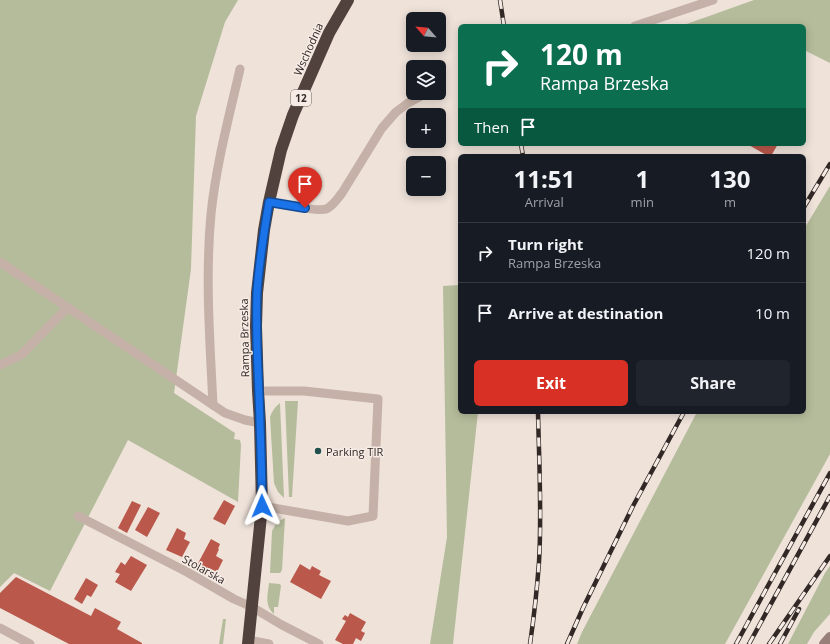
<!DOCTYPE html>
<meta charset="utf-8">
<style>
:root{--surface:#171b24;--page:#20242c;--text:#f1f3f6;--muted:#9ea1a6;--line:#363941;--accent:#d93025}
body{margin:0;font-family:"Open Sans",sans-serif;background:var(--page);color:var(--text);height:100vh;display:flex;flex-direction:column;font-size:15px;white-space:nowrap}
*{box-sizing:border-box;margin:0}
p{font-size:13px;color:var(--muted)}
.icon{flex:none;width:22px;height:22px;fill:none;stroke:currentColor;stroke-width:2;stroke-linecap:round;stroke-linejoin:round}
.map{position:relative;flex:1;overflow:hidden}
.drawer{position:absolute;left:458px;top:154px;width:348px;height:260px;display:flex;flex-direction:column;background:var(--surface);border-radius:6px;box-shadow:0 2px 10px #0003}
.drawer>*{flex:none}
.top-card{position:absolute;left:458px;top:24px;width:348px;height:122px;border-radius:6px;box-shadow:0 2px 10px #0003;background:#0b6e4f;color:#fff;overflow:hidden}
.needle{width:26px;rotate:297deg}
.controls{position:absolute;left:406px;top:12px;display:grid;gap:8px}
.controls a{display:grid;place-items:center;width:40px;height:40px;border-radius:6px;background:var(--surface);box-shadow:0 2px 10px #0003;font-size:20px}
.pin{position:absolute;display:grid;place-items:center;width:34px;height:34px;color:#fff;margin:-41px -17px;border-radius:50% 50% 50% 0;rotate:-45deg;box-shadow:0 0 4px #0007}
.pin .icon{rotate:45deg}
.me{position:absolute;width:44px;margin:-22px;rotate:359deg;stroke-linejoin:round;filter:drop-shadow(0 0 3px #0008)}
.turn{display:flex;align-items:center;gap:14px;height:84px;padding:0 16px;font-size:18px}
.turn .icon{width:52px;height:52px;stroke-width:2.5}
.turn b{display:block;font-size:28px;line-height:34px}
.then{display:flex;align-items:center;height:38px;padding:0 16px;background:#0003;gap:8px;font-size:15px}
.eta{display:flex;justify-content:space-evenly;align-items:center;height:68px;text-align:center}
.eta b{font-size:24px;font-weight:700;line-height:28px}
.action{display:flex;gap:8px;margin-top:auto;padding:8px 16px}
.action a{flex:1;height:46px;border-radius:6px;background:var(--accent);color:#fff;font-size:16px;font-weight:700;line-height:46px;text-align:center}
.action a+a{background:var(--page);color:var(--text)}
ul{padding:0;list-style:none}
li{display:flex;align-items:center;gap:12px;height:60px;padding:0 16px;border-top:1px solid var(--line)}
li div{flex:1}
li b{display:block;font-size:15px}
li em{font-style:normal}
.map>svg:first-child{display:block}
</style>
<div class="map">
<svg width="830" height="644" viewBox="0 0 830 644">
<rect width="100%" height="100%" fill="#eee2d9"/>
<g fill="#b5bc9b">
<polygon points="0,0 238,0 225,22 196,116 191,269 174,393 235,433 234,439 240,440 241,445 238,502 128,440 50,591 14,573 0,587"/>
<polygon points="754,0 830,0 830,63 804,50 804,26 681,26"/>
<polygon points="830,186 830,454 725,644 577,644 582,632 697,412 804,412 804,229"/>
<polygon points="460,285 460,412 478,412 453,644 430,644 447,537 443,286"/>
<polygon points="285,401 298,401 292,497 289,497"/>
<path d="M 280,403 L 284,498 L 278,492 L 274,483 L 270,417 C 272,411 275,407 280,403 Z"/>
<polygon points="285,518 282,570 280,573 270,573 272,531 277,522"/>
<polygon points="830,566 830,614 814,632 807,644 788,644 825,573"/>
<path d="M 269,583 L 280,584 L 281,586 L 278,607 L 274,607 L 274,614 C 264,605 268,594 269,583 Z"/>
<polygon points="223,619 226,619 223,644 219,644"/>
</g>
<g fill="#ba584b">
<polygon points="747,144 778,144 771,156 768,156"/>
<polygon points="224,500 235,506 225,525 213,519"/>
<polygon points="132,501 141,505 127,533 118,528"/>
<polygon points="148,507 160,513 147,537 135,530"/>
<polygon points="177,528 186,533 184,539 190,542 182,557 166,550"/>
<polygon points="211,539 220,544 218,549 219,549 216,556 223,560 217,572 209,568 206,573 196,567"/>
<polygon points="131,556 147,565 131,591 115,582 120,574 115,572 121,562 125,565"/>
<polygon points="300,564 310,570 312,566 321,571 319,575 331,581 321,599 290,582"/>
<polygon points="16,577 91,616 95,608 121,622 117,629 142,643 142,644 69,644 0,608 0,593"/>
<polygon points="86,578 98,585 91,597 87,595 82,604 74,599"/>
<polygon points="350,613 366,622 361,631 365,633 361,641 356,638 353,644 343,644 335,640 346,621 342,619 345,615 348,617"/>
</g>
<g fill="none" stroke-linecap="round" stroke-linejoin="round">
<g stroke="#c5b1a7" stroke-width="9">
<polyline points="635,26 713,0"/>
<path d="M 269,202 C 280,204 318,212 326,209 C 333,206 337,199 342,193 L 382,128 L 396,112 L 408,103 L 421,96 L 430,93"/>
<polyline points="0,262 225,413 245,420 260,423"/>
<polyline points="0,365 21,355 67,308"/>
<polyline points="258,391 304,391 378,399 373,516 348,521 262,506"/>
<path d="M 213,405 C 210,342 205,278 211,214 C 216,165 229,117 240,69"/>
<polyline points="78,516 187,572 234,599 252,607 282,625 319,644"/>
<polyline points="0,628 30,644"/>
<polyline points="249,640 269,644"/>
</g>
<polyline stroke="#988078" stroke-width="10" points="824,644 830,637"/>
<polyline stroke="#52423e" stroke-width="12" points="248,644 262,506 260,423 258,391 256,326 257,293 264,230 269,202 281,150 293,115 329,33 348,0"/>
<g stroke="#322926" stroke-width="4.5">
<g id="rail">
<polyline points="500,0 504,26"/>
<polyline points="521,144 523,156"/>
<polyline points="804,207 830,164"/>
<path d="M 530,644 C 534,617 537,589 539,562 C 542,512 539,462 538,412"/>
<polyline points="567,644 583,608 633,506 684,412"/>
<polyline points="736,644 830,473"/>
<polyline points="749,644 830,496"/>
<polyline points="769,644 830,556"/>
<polyline points="780,644 799,609"/>
</g>
</g>
<use href="#rail" stroke="#f7ece5" stroke-width="3" stroke-dasharray="9" stroke-linecap="butt"/>
</g>
<g fill="none" stroke-linecap="round" stroke-linejoin="round">
<g stroke="#114b97" stroke-width="10">
<path id="route" d="M 262,506 C 262,479 261,451 260,424 C 259,380 255,336 257,292 C 259,262 264,232 269,202 L 305,208"/>
</g>
<use href="#route" stroke="#1a73e8" stroke-width="7"/>
</g>
<circle fill="#204f4c" stroke="#f7ece5" stroke-width="1.5" cx="318" cy="451" r="4"/>
<g text-anchor="middle" dominant-baseline="central" stroke-width="3" stroke-linejoin="round" paint-order="stroke">
<rect fill="#f7ece5" stroke="#6d645f" stroke-width="1" x="291" y="90" width="20" height="16" rx="3"/>
<g font-size="10" font-weight="bold" fill="#322926">
<text x="301" y="98">12</text>
</g>
<g font-size="11" fill="#322926" stroke="#f7ece5">
<text transform="translate(308 49) rotate(-66)">Wschodnia</text>
<text transform="translate(244 338) rotate(-91)">Rampa Brzeska</text>
<text transform="translate(204 569) rotate(29)">Stolarska</text>
</g>
<g font-size="11" fill="#322926" stroke="#f7ece5" text-anchor="start">
<text x="326" y="451">Parking TIR</text>
</g>
</g>
</svg>
<div class="controls">
<a><svg class="needle" viewBox="-14 -14 28 28"><path d="M0-13l5 13h-10z" fill="#e53935"/><path d="M0 13l5-13h-10z" fill="#9ea1a6"/></svg></a>
<a><svg class="icon" aria-label="layers" viewBox="0 0 24 24"><path d="M12 4l9 5-9 5-9-5zM3 14l9 5 9-5"/></svg></a>
<a>+</a>
<a>−</a>
</div>
<div class="pin" style="left:305px;top:208px;background:#d93025"><svg class="icon" aria-label="arrive" viewBox="0 0 24 24"><path d="M6 21V4h12l-3 4 3 4H6"/></svg></div>
<svg class="me" style="left:262px;top:506px" viewBox="-20 -20 40 40"><path d="M0-17L14 15 0 8-14 15z" fill="#1a73e8" stroke="#fff" stroke-width="4"/></svg>
<div class="top-card">
<div class="turn"><svg class="icon" aria-label="right" viewBox="0 0 24 24"><path d="M7 20v-9h11M14 6l5 5-5 5"/></svg><div><b>120 m</b>Rampa Brzeska</div></div>
<div class="then">Then<svg class="icon" aria-label="arrive" viewBox="0 0 24 24"><path d="M6 21V4h12l-3 4 3 4H6"/></svg></div>
</div>
<section class="drawer">
<div class="eta">
<div><b>11:51</b><p>Arrival</p></div>
<div><b>1</b><p>min</p></div>
<div><b>130</b><p>m</p></div>
</div>
<ul>
<li><svg class="icon" aria-label="right" viewBox="0 0 24 24"><path d="M7 20v-9h11M14 6l5 5-5 5"/></svg><div><b>Turn right</b><p>Rampa Brzeska</p></div><em>120 m</em></li>
<li><svg class="icon" aria-label="arrive" viewBox="0 0 24 24"><path d="M6 21V4h12l-3 4 3 4H6"/></svg><div><b>Arrive at destination</b></div><em>10 m</em></li>
</ul>
<div class="action"><a>Exit</a><a>Share</a></div>
</section>
</div>
